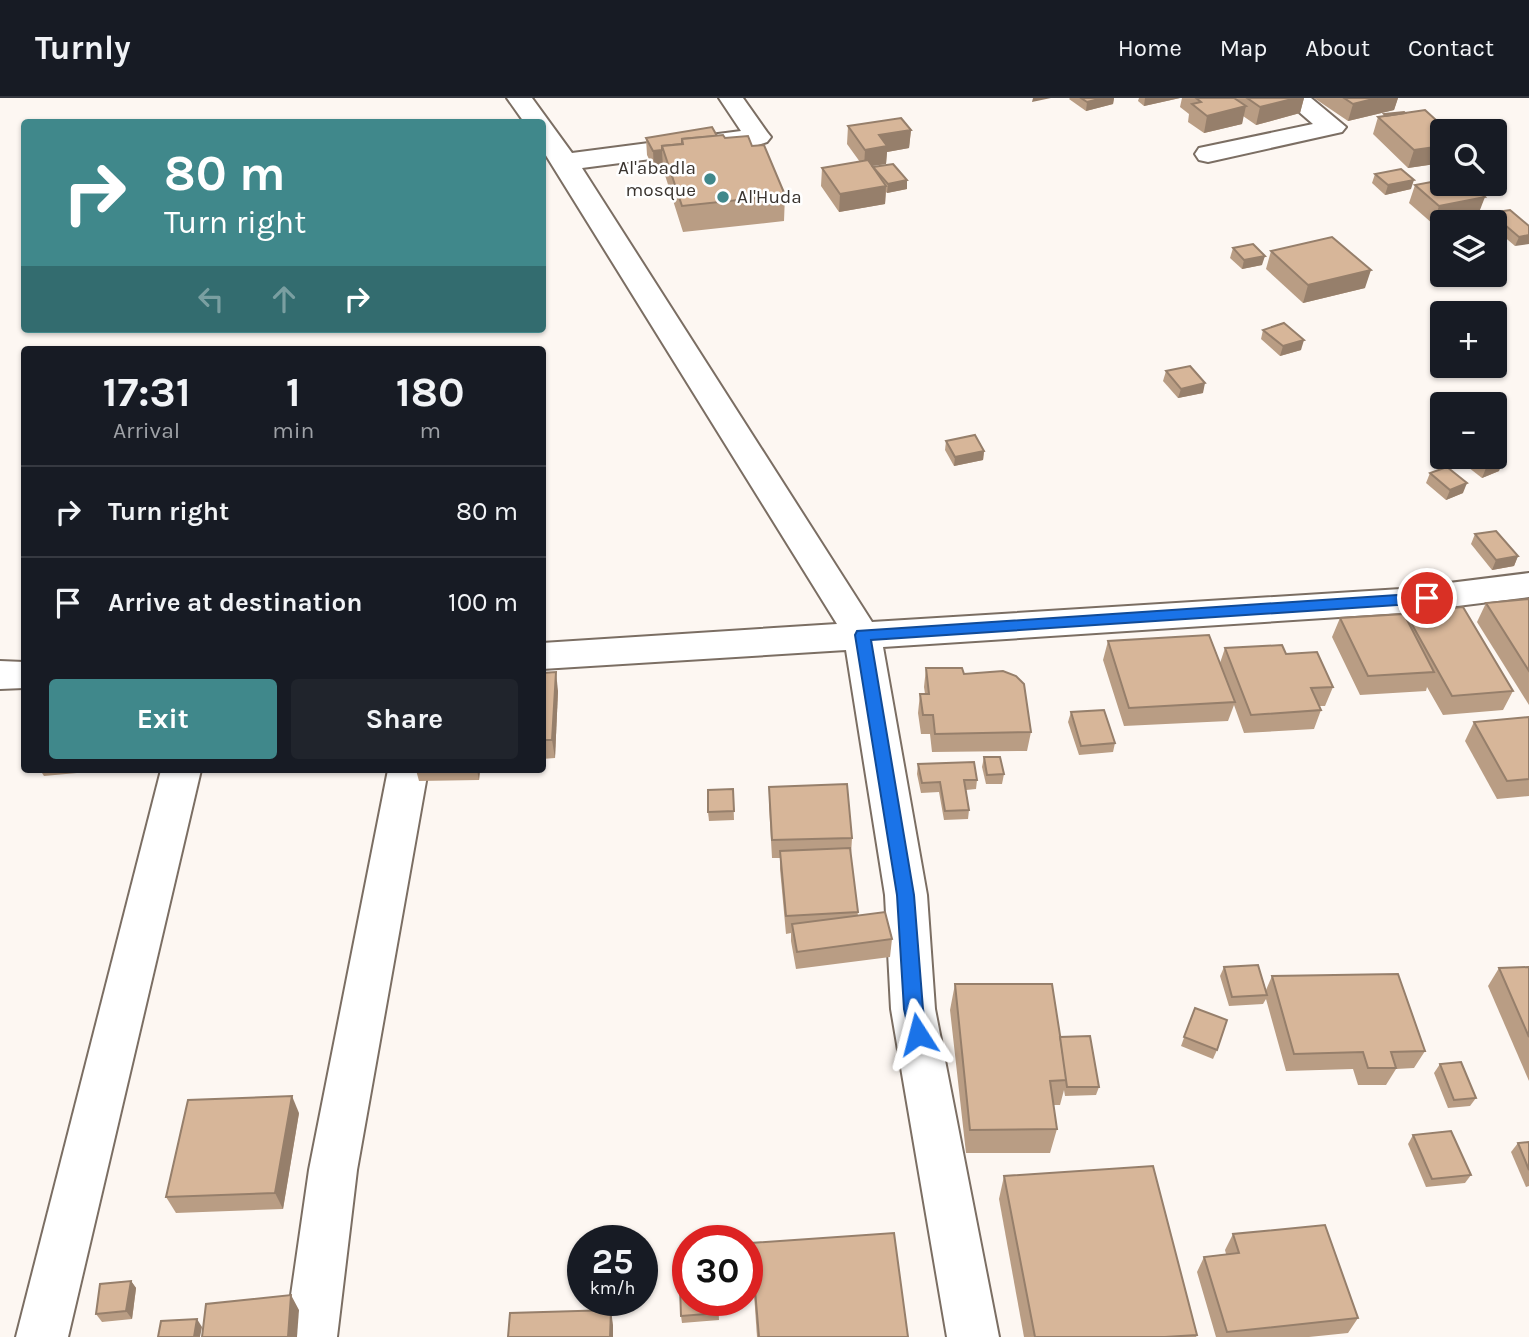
<!DOCTYPE html>
<meta charset="utf-8">
<style>
:root{--surface:#171b24;--page:#20242c;--text:#f1f3f6;--muted:#9ea1a6;--line:#363941;--accent:#40888b}
body{margin:0;font-family:Karla,sans-serif;background:var(--page);color:var(--text);height:100vh;display:flex;flex-direction:column;font-size:26px;white-space:nowrap}
*{box-sizing:border-box;margin:0}
p{font-size:23px;color:var(--muted)}
.icon{flex:none;width:38px;height:38px;fill:none;stroke:currentColor;stroke-width:2;stroke-linecap:round;stroke-linejoin:round}
.map{position:relative;flex:1;overflow:hidden}
.sheet{position:absolute;left:21px;top:248px;width:525px;height:427px;display:flex;flex-direction:column;background:var(--surface);border-radius:7px;box-shadow:0 2px 5px #0004}
.sheet>*{flex:none}
.banner{position:absolute;left:21px;top:21px;width:525px;height:214px;border-radius:7px;box-shadow:0 2px 5px #0004;background:#40888b;color:#fff;overflow:hidden}
.controls{position:absolute;left:1430px;top:21px;display:grid;gap:14px}
.controls a{display:grid;place-items:center;width:77px;height:77px;border-radius:7px;background:var(--surface);box-shadow:0 2px 5px #0004;font-size:35px}
.speed{position:absolute;left:567px;top:1127px;display:flex;gap:14px;font-size:35px;font-weight:700;text-align:center}
.speed>*{display:grid;place-content:center;width:91px;height:91px;border-radius:50%;background:var(--surface);box-shadow:0 2px 5px #0004;line-height:1}
.speed small{font-size:18px;font-weight:400}
.speed .limit{border:10px solid #d22;background:#fff;color:#111}
.pin{position:absolute;display:grid;place-items:center;width:60px;height:60px;color:#fff;margin:-30px;border:4px solid #fff;border-radius:50%;box-shadow:0 2px 7px #0007}
.me{position:absolute;width:77px;margin:-38px;rotate:351deg;stroke-linejoin:round;filter:drop-shadow(0 0 5px #0008)}
.turn{display:flex;align-items:center;gap:24px;height:147px;padding:0 28px;font-size:32px}
.turn .icon{width:91px;height:91px;stroke-width:2.5}
.turn b{display:block;font-size:49px;line-height:60px}
.lanes{display:flex;align-items:center;height:66px;padding:0 28px;background:#0003;justify-content:center;gap:35px;direction:ltr}
.lanes .off{opacity:.35}
.eta{display:flex;justify-content:space-evenly;align-items:center;height:119px;text-align:center}
.eta b{font-size:42px;font-weight:700;line-height:49px}
.button{display:flex;gap:14px;margin-top:auto;padding:14px 28px}
.button a{flex:1;height:80px;border-radius:7px;background:var(--accent);color:#fff;font-size:28px;font-weight:700;line-height:80px;text-align:center}
.button a+a{background:var(--page);color:var(--text)}
ul{padding:0;list-style:none}
li{display:flex;align-items:center;gap:21px;height:91px;padding:0 28px;border-top:2px solid var(--line)}
li div{flex:1}
li b{display:block;font-size:26px}
li em{font-style:normal}
header{display:flex;align-items:center;gap:42px;box-sizing:border-box;height:98px;padding:0 35px;background:var(--surface);border-bottom:2px solid var(--line)}
header strong{font-size:33px}
nav{display:flex;gap:38px;margin-inline-start:auto;font-size:24px}
.map>svg:first-child{display:block}
</style>
<header>
<strong>Turnly</strong>
<nav><a>Home</a><a>Map</a><a>About</a><a>Contact</a></nav>
</header>
<div class="map">
<svg width="1529" height="1239" viewBox="0 0 1529 1239">
<rect width="100%" height="100%" fill="#fdf7f2"/>
<g fill="none" stroke-linecap="round" stroke-linejoin="round">
<g stroke="#7b6e63" stroke-width="4">
<g id="minor">
<polygon points="507,0 532,0 572,55 741,33 719,0 743,0 767,34 771,39 767,44 758,47 582,70 872,524 1401,491 1529,475 1529,499 1401,515 883,549 927,797 935,911 999,1239 947,1239 891,911 885,797 846,552 542,571 542,545 837,526 542,51 542,24 524,24"/>
<polygon points="1283,0 1311,0 1346,29 1342,34 1208,64 1199,62 1195,56 1199,50 1313,26"/>
<polygon points="0,563 24,564 24,590 0,591"/>
<polygon points="161,672 201,672 68,1239 16,1239"/>
<polygon points="388,672 428,672 357,1072 337,1239 285,1239 309,1072"/>
</g>
</g>
<use href="#minor" fill="#fff" fill-rule="evenodd"/>
</g>
<g fill="#b99d84">
<polygon points="1070,0 1114,0 1113,6 1086,13 1069,1"/>
<polygon points="1139,0 1180,0 1144,8 1138,3"/>
<polygon points="1182,0 1304,0 1300,15 1256,27 1243,18 1242,26 1204,35 1188,24 1189,16 1180,9"/>
<polygon points="1314,0 1398,0 1394,12 1348,23"/>
<polygon points="1405,15 1442,33 1442,65 1408,70 1373,36 1378,19 1384,18 1384,16"/>
<polygon points="848,28 911,32 909,50 887,54 886,66 872,68 873,70 907,82 907,91 887,95 886,94 885,106 839,114 821,88 822,70 860,64 847,46"/>
<polygon points="717,38 752,48 785,97 784,123 683,134 664,74 663,70 654,71 647,57 646,40"/>
<polygon points="1375,76 1411,91 1385,97 1372,85"/>
<polygon points="1415,87 1478,117 1433,126 1409,105"/>
<polygon points="1491,115 1529,128 1515,148 1494,130 1494,124 1488,124"/>
<polygon points="1233,150 1262,167 1242,171 1230,160"/>
<polygon points="1271,153 1365,190 1303,205 1266,171"/>
<polygon points="1263,232 1301,252 1280,258 1261,241"/>
<polygon points="1166,273 1203,295 1178,300 1163,283"/>
<polygon points="946,343 984,353 983,362 954,368 945,352"/>
<polygon points="1455,359 1494,359 1499,373 1482,380"/>
<polygon points="1430,375 1463,395 1446,402 1426,385"/>
<polygon points="1475,436 1518,458 1514,468 1492,472 1471,446"/>
<polygon points="1529,501 1529,607 1477,524 1486,505"/>
<polygon points="1405,514 1513,593 1503,612 1443,617 1427,589 1426,593 1360,597 1332,539 1340,520 1403,516"/>
<polygon points="1108,543 1220,565 1225,550 1286,556 1333,589 1325,608 1319,608 1321,612 1314,631 1244,635 1234,607 1228,623 1124,628 1103,562"/>
<polygon points="926,570 964,576 1031,634 1027,653 932,654 930,636 921,636 918,615 920,596 925,596 924,589"/>
<polygon points="542,575 558,593 555,660 542,661"/>
<polygon points="1071,614 1115,645 1113,654 1079,657 1068,624"/>
<polygon points="1529,619 1529,698 1497,701 1465,643 1474,624"/>
<polygon points="984,659 1004,676 1002,686 986,686 982,669"/>
<polygon points="918,666 977,682 976,691 966,692 969,712 968,721 944,722 939,694 921,695 917,676"/>
<polygon points="40,672 88,672 88,674 44,678"/>
<polygon points="416,672 480,672 479,682 419,683"/>
<polygon points="769,689 852,740 851,757 858,818 892,841 890,859 796,871 791,843 791,835 786,836 780,771 780,760 772,760 769,707"/>
<polygon points="733,691 734,722 709,723 708,714"/>
<polygon points="1224,869 1266,892 1272,878 1425,953 1414,970 1396,971 1386,987 1358,987 1353,971 1286,973 1266,901 1263,906 1229,908 1220,878"/>
<polygon points="1529,869 1529,983 1488,888 1499,870"/>
<polygon points="955,886 1060,939 1099,989 1096,997 1065,998 1064,992 1060,1007 1053,1007 1057,1031 1050,1055 966,1055 950,912"/>
<polygon points="1195,910 1217,952 1213,961 1181,948"/>
<polygon points="1440,966 1476,1000 1470,1008 1448,1010 1434,975"/>
<polygon points="299,1015 283,1111 176,1115 166,1099"/>
<polygon points="1413,1037 1471,1077 1465,1085 1426,1089 1408,1046"/>
<polygon points="1529,1044 1529,1088 1526,1089 1511,1054 1518,1045"/>
<polygon points="1004,1078 1197,1237 1196,1239 1024,1239 999,1101"/>
<polygon points="1233,1136 1358,1220 1348,1235 1309,1239 1216,1239 1197,1174 1204,1159 1226,1156 1225,1152"/>
<polygon points="751,1145 908,1239 757,1239 752,1167"/>
<polygon points="131,1183 136,1190 132,1221 102,1224 96,1216"/>
<polygon points="718,1202 719,1222 682,1225 681,1218"/>
</g>
<g fill="#967f6b">
<polygon points="1033,0 1051,0 1032,4"/>
<polygon points="1103,0 1114,0 1113,6 1086,13 1087,4"/>
<polygon points="1145,0 1180,0 1144,8"/>
<polygon points="1296,0 1304,0 1300,15 1256,27 1260,9"/>
<polygon points="1377,0 1398,0 1394,12 1348,23 1353,6"/>
<polygon points="1246,8 1242,26 1204,35 1207,18"/>
<polygon points="911,32 909,50 887,54 886,66 864,69 865,52 879,37"/>
<polygon points="1442,48 1442,65 1408,70 1414,52"/>
<polygon points="662,52 663,70 654,71 653,53"/>
<polygon points="907,82 907,91 887,95 888,86"/>
<polygon points="1414,82 1411,91 1385,97 1388,87"/>
<polygon points="886,88 885,106 839,114 840,96"/>
<polygon points="1485,99 1478,117 1433,126 1439,108"/>
<polygon points="1529,137 1529,146 1515,148 1519,139"/>
<polygon points="1265,158 1262,167 1242,171 1244,162"/>
<polygon points="1371,172 1365,190 1303,205 1308,187"/>
<polygon points="1304,242 1301,252 1280,258 1283,248"/>
<polygon points="1205,285 1203,295 1178,300 1181,291"/>
<polygon points="984,353 983,362 954,368 955,359"/>
<polygon points="1503,364 1499,373 1482,380 1486,370"/>
<polygon points="1467,385 1463,395 1446,402 1450,392"/>
<polygon points="1518,458 1514,468 1492,472 1496,462"/>
<polygon points="556,574 558,593 555,660 552,642"/>
<polygon points="477,672 480,672 479,682"/>
<polygon points="292,998 299,1015 283,1111 275,1095"/>
<polygon points="131,1183 136,1190 132,1221 126,1213"/>
<polygon points="291,1197 299,1212 297,1239 288,1239"/>
<polygon points="611,1212 613,1227 613,1239 610,1239"/>
<polygon points="197,1221 202,1229 200,1239 194,1239"/>
</g>
<g fill="#d7b699" stroke="#967f6b" stroke-width="2">
<polygon points="1081,0 1103,0 1087,4"/>
<polygon points="1196,0 1234,0 1246,8 1207,18 1192,6 1201,4"/>
<polygon points="1247,0 1296,0 1260,9"/>
<polygon points="1344,0 1377,0 1353,6"/>
<polygon points="1425,12 1448,33 1442,33 1442,48 1414,52 1378,19"/>
<polygon points="1404,14 1405,15 1386,18 1384,16"/>
<polygon points="901,20 911,32 879,37 887,48 865,52 848,28"/>
<polygon points="712,29 717,38 682,41 682,46 662,48 662,52 653,53 646,40"/>
<polygon points="723,37 725,40 748,38 752,48 764,47 785,97 682,108 662,48 683,46 682,41"/>
<polygon points="868,62 886,88 840,96 822,70"/>
<polygon points="893,66 907,82 888,86 873,69"/>
<polygon points="1401,71 1414,82 1388,87 1375,76"/>
<polygon points="1442,82 1442,86 1469,86 1485,99 1439,108 1415,87"/>
<polygon points="1510,112 1529,128 1529,137 1519,139 1491,115"/>
<polygon points="1332,139 1371,172 1308,187 1271,153"/>
<polygon points="1253,146 1265,158 1244,162 1233,150"/>
<polygon points="1284,225 1304,242 1283,248 1263,232"/>
<polygon points="1190,268 1205,285 1181,291 1166,273"/>
<polygon points="975,337 984,353 955,359 946,343"/>
<polygon points="1494,357 1503,364 1486,370 1472,359 1494,359"/>
<polygon points="1447,369 1467,385 1450,392 1430,375"/>
<polygon points="1496,433 1518,458 1496,462 1475,436"/>
<polygon points="1529,501 1529,573 1486,505"/>
<polygon points="1463,509 1513,593 1452,598 1405,514"/>
<polygon points="1404,516 1434,574 1368,578 1340,520"/>
<polygon points="1209,537 1235,604 1129,610 1108,543"/>
<polygon points="1282,547 1286,556 1317,554 1333,589 1311,590 1321,612 1251,617 1225,550"/>
<polygon points="926,570 962,570 964,576 1003,573 1016,578 1024,586 1031,634 935,636 933,617 923,617 920,596 929,596"/>
<polygon points="556,574 552,642 542,642 542,575"/>
<polygon points="1104,612 1115,645 1081,648 1071,614"/>
<polygon points="1529,619 1529,681 1507,683 1474,624"/>
<polygon points="984,659 1000,659 1004,676 987,677"/>
<polygon points="974,664 977,682 964,682 969,712 945,713 940,684 922,685 918,666"/>
<polygon points="847,686 852,740 772,742 769,689"/>
<polygon points="733,691 734,713 708,714 708,692"/>
<polygon points="850,750 858,814 786,818 780,753"/>
<polygon points="885,814 892,841 797,854 792,826"/>
<polygon points="1258,867 1267,897 1232,899 1224,869"/>
<polygon points="1529,869 1529,939 1499,870"/>
<polygon points="1398,876 1425,953 1391,954 1396,970 1368,970 1363,954 1294,956 1272,878"/>
<polygon points="955,886 1052,886 1067,982 1050,983 1057,1031 970,1032"/>
<polygon points="1195,910 1227,922 1217,952 1184,939"/>
<polygon points="1090,938 1099,989 1067,989 1060,939"/>
<polygon points="1461,964 1476,1000 1454,1002 1440,966"/>
<polygon points="292,998 275,1095 166,1099 188,1002"/>
<polygon points="1451,1033 1471,1077 1432,1081 1413,1037"/>
<polygon points="1529,1044 1529,1072 1518,1045"/>
<polygon points="1153,1068 1197,1237 1165,1239 1035,1239 1004,1078"/>
<polygon points="1325,1127 1358,1220 1227,1234 1204,1159 1239,1155 1233,1136"/>
<polygon points="894,1135 908,1239 759,1239 751,1145"/>
<polygon points="679,1159 688,1159 688,1202 718,1202 719,1215 681,1218"/>
<polygon points="131,1183 126,1213 96,1216 100,1186"/>
<polygon points="291,1197 288,1239 202,1239 206,1206"/>
<polygon points="611,1212 610,1239 508,1239 510,1215"/>
<polygon points="197,1221 194,1239 158,1239 161,1223"/>
</g>
<polygon fill="#1a73e8" stroke="#114b97" stroke-width="2" points="1427,495 1434,500 1427,505 871,542 914,797 923,911 927,936 925,942 918,945 911,942 904,911 897,797 855,537 857,533"/>
<g fill="#40888b" stroke="#fff" stroke-width="2.5">
<circle cx="710" cy="81" r="7"/>
<circle cx="723" cy="99" r="7"/>
</g>
<g text-anchor="middle" dominant-baseline="central" stroke-width="5" stroke-linejoin="round" paint-order="stroke">
<g font-size="19" fill="#3a342f" stroke="#fff" text-anchor="end">
<text x="696" y="70">Al'abadla<tspan x="696" dy="22">mosque</tspan></text>
<text x="737" y="99" text-anchor="start">Al'Huda</text>
</g>
</g>
</svg>
<div class="controls">
<a><svg class="icon" aria-label="search" viewBox="0 0 24 24"><circle cx="10" cy="10" r="6"/><path d="M15 15l6 6"/></svg></a>
<a><svg class="icon" aria-label="layers" viewBox="0 0 24 24"><path d="M12 4l9 5-9 5-9-5zM3 14l9 5 9-5"/></svg></a>
<a>+</a>
<a>−</a>
</div>
<div class="speed"><div>25<small>km/h</small></div><div class="limit">30</div></div>
<div class="pin" style="left:1427px;top:500px;background:#d93025"><svg class="icon" aria-label="arrive" viewBox="0 0 24 24"><path d="M6 21V4h12l-3 4 3 4H6"/></svg></div>
<svg class="me" style="left:918px;top:936px" viewBox="-20 -20 40 40"><path d="M0-17L14 15 0 8-14 15z" fill="#1a73e8" stroke="#fff" stroke-width="4"/></svg>
<div class="banner">
<div class="turn"><svg class="icon" aria-label="right" viewBox="0 0 24 24"><path d="M7 20v-9h11M14 6l5 5-5 5"/></svg><div><b>80 m</b>Turn right</div></div>
<div class="lanes"><svg class="icon off" aria-label="left" viewBox="0 0 24 24"><path d="M17 20v-9H6M10 6l-5 5 5 5"/></svg><svg class="icon off" aria-label="ahead" viewBox="0 0 24 24"><path d="M12 20V5M6 11l6-6 6 6"/></svg><svg class="icon" aria-label="right" viewBox="0 0 24 24"><path d="M7 20v-9h11M14 6l5 5-5 5"/></svg></div>
</div>
<section class="sheet">
<div class="eta">
<div><b>17:31</b><p>Arrival</p></div>
<div><b>1</b><p>min</p></div>
<div><b>180</b><p>m</p></div>
</div>
<ul>
<li><svg class="icon" aria-label="right" viewBox="0 0 24 24"><path d="M7 20v-9h11M14 6l5 5-5 5"/></svg><div><b>Turn right</b></div><em>80 m</em></li>
<li><svg class="icon" aria-label="arrive" viewBox="0 0 24 24"><path d="M6 21V4h12l-3 4 3 4H6"/></svg><div><b>Arrive at destination</b></div><em>100 m</em></li>
</ul>
<div class="button"><a>Exit</a><a>Share</a></div>
</section>
</div>
